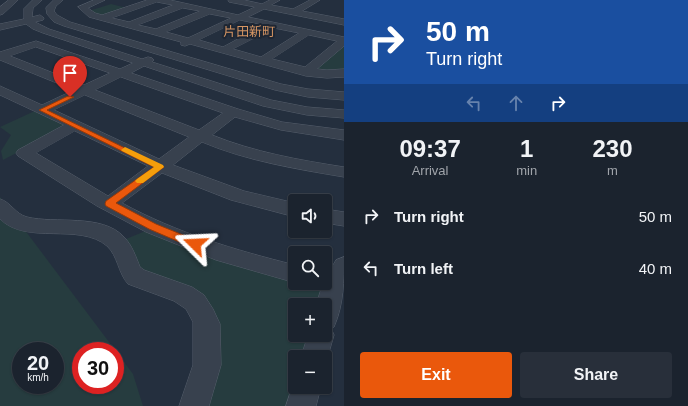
<!DOCTYPE html>
<meta charset="utf-8">
<style>
:root{--surface:#1b232e;--page:#282f3a;--text:#f1f3f6;--muted:#a0a4aa;--line:#39404a;--accent:#ea580c}
body{margin:0;font-family:Helvetica,"Noto Sans JP",sans-serif;background:var(--page);color:var(--text);height:100vh;display:flex;flex-direction:column;font-size:15px;white-space:nowrap}
*{box-sizing:border-box;margin:0}
p{font-size:13px;color:var(--muted)}
.icon{flex:none;width:22px;height:22px;fill:none;stroke:currentColor;stroke-width:2;stroke-linecap:round;stroke-linejoin:round}
.map{position:relative;flex:1;overflow:hidden}
.side{display:flex;flex-direction:column;background:var(--surface);width:344px}
.side>*{flex:none}
.hud{background:#1a4fa0;color:#fff;overflow:hidden}
.fabs{position:absolute;left:288px;top:194px;display:grid;gap:8px}
.fabs a{display:grid;place-items:center;width:44px;height:44px;border-radius:4px;background:var(--surface);box-shadow:0 1px 3px #0004,0 0 0 1px var(--line);font-size:20px}
.speed{position:absolute;left:12px;top:342px;display:flex;gap:8px;font-size:20px;font-weight:700;text-align:center}
.speed>*{display:grid;place-content:center;width:52px;height:52px;border-radius:50%;background:var(--surface);box-shadow:0 1px 3px #0004,0 0 0 1px var(--line);line-height:1}
.speed small{font-size:10px;font-weight:400}
.speed .limit{border:6px solid #d22;background:#fff;color:#111}
.pin{position:absolute;display:grid;place-items:center;width:34px;height:34px;color:#fff;margin:-41px -17px;border-radius:50% 50% 50% 0;rotate:-45deg;box-shadow:0 0 4px #0007}
.pin .icon{rotate:45deg}
.me{position:absolute;width:44px;margin:-22px;rotate:291deg;stroke-linejoin:round;filter:drop-shadow(0 0 3px #0008)}
.turn{display:flex;align-items:center;gap:14px;height:84px;padding:0 16px;font-size:18px}
.turn .icon{width:52px;height:52px;stroke-width:2.5}
.turn b{display:block;font-size:28px;line-height:34px}
.lanes{display:flex;align-items:center;height:38px;padding:0 16px;background:#0003;justify-content:center;gap:20px;direction:ltr}
.lanes .off{opacity:.35}
.eta{display:flex;justify-content:space-evenly;align-items:center;height:68px;text-align:center}
.eta b{font-size:24px;font-weight:700;line-height:28px}
.action{display:flex;gap:8px;margin-top:auto;padding:8px 16px}
.action a{flex:1;height:46px;border-radius:4px;background:var(--accent);color:#fff;font-size:16px;font-weight:700;line-height:46px;text-align:center}
.action a+a{background:var(--page);color:var(--text)}
ul{padding:0;list-style:none}
li{display:flex;align-items:center;gap:12px;height:52px;padding:0 16px}
li div{flex:1}
li b{display:block;font-size:15px}
li em{font-style:normal}
main{display:flex;flex:1;min-height:0}
.map>svg:first-child{display:block}
</style>
<main>
<div class="map">
<svg width="344" height="406" viewBox="0 0 344 406">
<rect width="100%" height="100%" fill="#242f3e"/>
<g fill="#263c3f" fill-rule="evenodd">
<polygon points="111,4 127,8 100,16 89,11"/>
<polygon points="344,45 344,71 314,69"/>
<polygon points="37,110 68,126 3,160 1,151 11,135 0,127"/>
<path d="M 0,197 L 133,374 L 143,406 L 0,406 ZM 21,351 L 55,351 L 55,385 L 21,385 ZM 81,351 L 115,351 L 115,385 L 81,385 Z"/>
<polygon points="148,230 295,281 295,283 314,284 324,292 320,305 295,305 295,335 311,335 305,357 295,357 295,387 290,406 201,406 213,321 138,273 121,241"/>
</g>
<g fill="none" stroke-linecap="round" stroke-linejoin="round">
<g stroke="#565f6c" stroke-width="1">
<g id="minor">
<polygon points="9,0 18,0 3,14 0,15 0,7"/>
<path d="M 33,0 L 42,0 L 33,8 L 32,17 L 40,15 L 44,18 L 43,20 L 35,22 L 49,29 L 142,59 L 148,57 L 152,58 L 154,60 L 152,62 L 271,100 L 307,107 L 344,110 L 344,118 L 307,115 L 263,106 L 144,66 L 131,73 L 238,109 L 282,122 L 344,130 L 344,140 L 281,130 L 235,117 L 212,135 C 254,152 299,160 344,167 L 344,177 C 296,169 247,161 202,142 L 173,165 L 244,191 L 295,203 L 295,217 L 231,200 L 162,173 L 122,203 C 177,233 235,250 295,265 L 296,283 L 216,260 L 146,232 L 97,206 L 18,156 L 16,153 L 18,150 L 64,125 L 0,95 L 0,86 L 42,105 L 74,90 L 0,60 L 0,52 L 36,41 L 120,69 L 133,63 L 43,33 L 33,29 L 26,24 L 0,30 L 0,24 L 24,19 L 24,9 ZM 36,47 L 110,73 L 84,85 L 10,56 ZM 121,77 L 223,113 L 199,130 L 95,90 ZM 85,95 L 189,137 L 159,159 L 54,110 ZM 75,131 L 148,166 L 108,196 L 36,153 Z"/>
<polygon points="54,0 63,0 56,6 54,11 57,15 70,22 281,84 308,89 344,92 344,100 308,97 275,90 64,26 54,22 47,14 46,8"/>
<path d="M 94,0 L 105,0 L 88,8 L 95,13 L 102,15 L 147,0 L 170,0 L 238,15 L 255,7 L 229,2 L 228,0 L 244,0 L 262,4 L 270,0 L 280,0 L 271,5 L 293,9 L 310,0 L 320,0 L 302,11 L 344,19 L 344,25 L 264,9 L 248,17 L 344,37 L 344,46 L 317,69 L 327,70 L 344,69 L 344,77 L 327,78 L 306,76 L 190,44 L 185,46 L 181,45 L 181,42 L 89,17 L 78,7 ZM 157,2 L 173,5 L 129,22 L 112,18 ZM 183,8 L 200,11 L 156,29 L 138,25 ZM 210,14 L 231,18 L 188,38 L 166,32 ZM 240,20 L 264,25 L 223,47 L 199,40 ZM 274,28 L 299,33 L 261,57 L 233,49 ZM 309,35 L 337,41 L 305,67 L 272,59 Z"/>
<path d="M 0,199 C 11,202 15,214 27,217 C 55,224 102,213 124,237 C 132,245 136,257 140,267 L 144,270 L 192,287 L 204,295 L 213,309 L 220,324 L 221,365 L 209,406 L 179,406 L 193,365 L 193,322 L 186,309 L 174,301 L 128,284 C 118,273 118,256 107,246 C 79,222 27,246 0,219 Z"/>
<polygon points="325,209 344,212 344,226 325,223"/>
<path d="M 344,257 C 344,281 344,304 334,327 L 331,328 L 334,335 L 325,366 L 325,357 L 301,357 L 308,335 L 325,335 L 325,305 L 316,305 L 323,283 L 325,283 L 325,279 L 336,260 Z"/>
<polygon points="295,378 295,387 321,387 316,406 286,406"/>
</g>
</g>
<use href="#minor" fill="#38414e" fill-rule="evenodd"/>
</g>
<polygon fill="#ea580c" stroke="#983908" points="68,96 74,97 47,110 164,167 116,203 156,224 198,241 200,244 198,247 191,247 149,229 106,206 105,204 106,201 154,167 39,110"/>
<polygon fill="#f59e0b" points="125,147 163,165 164,167 143,183 137,183 135,181 137,179 154,167 122,151 121,150"/>
<g text-anchor="middle" dominant-baseline="central" stroke-width="4" stroke-linejoin="round" paint-order="stroke">
<g font-size="13" fill="#d59563" stroke="#1d2633">
<text x="249" y="31">片田新町</text>
</g>
</g>
</svg>
<div class="fabs">
<a><svg class="icon" aria-label="sound" viewBox="0 0 24 24"><path d="M4 9h4l5-4v14l-5-4H4zM17 9q2 3 0 6"/></svg></a>
<a><svg class="icon" aria-label="search" viewBox="0 0 24 24"><circle cx="10" cy="10" r="6"/><path d="M15 15l6 6"/></svg></a>
<a>+</a>
<a>−</a>
</div>
<div class="speed"><div>20<small>km/h</small></div><div class="limit">30</div></div>
<div class="pin" style="left:70px;top:97px;background:#d93025"><svg class="icon" aria-label="arrive" viewBox="0 0 24 24"><path d="M6 21V4h12l-3 4 3 4H6"/></svg></div>
<svg class="me" style="left:195px;top:244px" viewBox="-20 -20 40 40"><path d="M0-17L14 15 0 8-14 15z" fill="#ea580c" stroke="#fff" stroke-width="4"/></svg>
</div>
<section class="side">
<div class="hud">
<div class="turn"><svg class="icon" aria-label="right" viewBox="0 0 24 24"><path d="M7 20v-9h11M14 6l5 5-5 5"/></svg><div><b>50 m</b>Turn right</div></div>
<div class="lanes"><svg class="icon off" aria-label="left" viewBox="0 0 24 24"><path d="M17 20v-9H6M10 6l-5 5 5 5"/></svg><svg class="icon off" aria-label="ahead" viewBox="0 0 24 24"><path d="M12 20V5M6 11l6-6 6 6"/></svg><svg class="icon" aria-label="right" viewBox="0 0 24 24"><path d="M7 20v-9h11M14 6l5 5-5 5"/></svg></div>
</div>
<div class="eta">
<div><b>09:37</b><p>Arrival</p></div>
<div><b>1</b><p>min</p></div>
<div><b>230</b><p>m</p></div>
</div>
<ul>
<li><svg class="icon" aria-label="right" viewBox="0 0 24 24"><path d="M7 20v-9h11M14 6l5 5-5 5"/></svg><div><b>Turn right</b></div><em>50 m</em></li>
<li><svg class="icon" aria-label="left" viewBox="0 0 24 24"><path d="M17 20v-9H6M10 6l-5 5 5 5"/></svg><div><b>Turn left</b></div><em>40 m</em></li>
</ul>
<div class="action"><a>Exit</a><a>Share</a></div>
</section>
</main>
